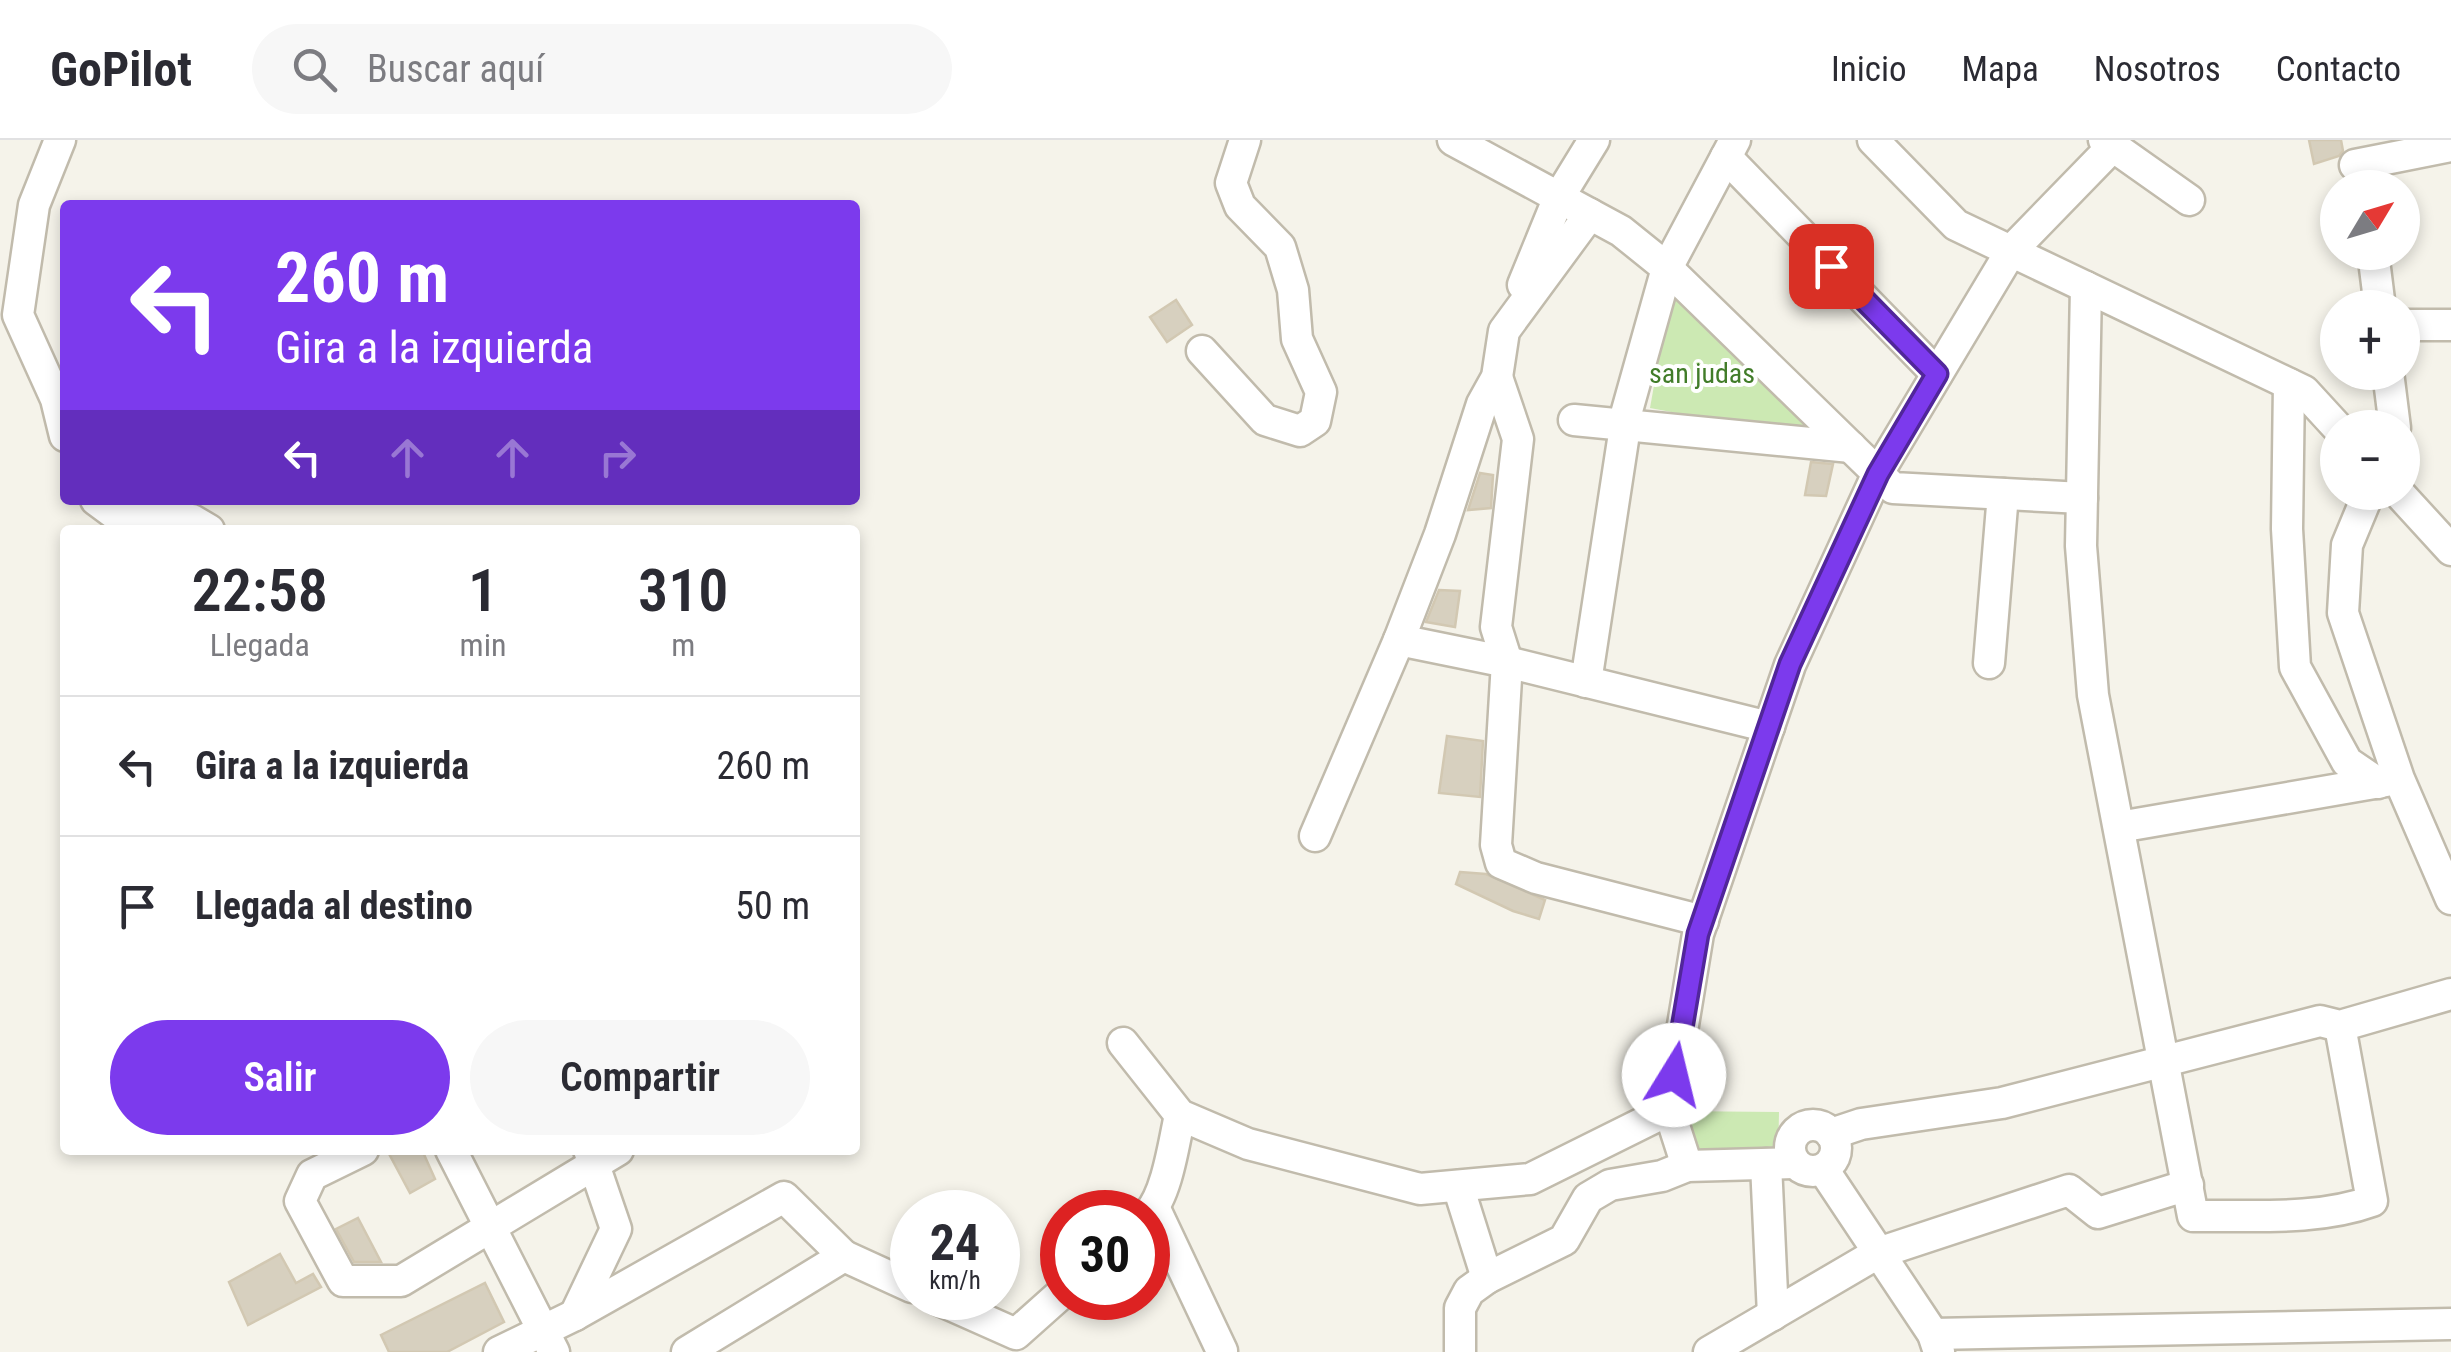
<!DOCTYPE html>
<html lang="es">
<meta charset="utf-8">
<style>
:root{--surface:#fff;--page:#f7f7f7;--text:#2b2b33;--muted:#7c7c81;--line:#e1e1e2;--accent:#7c3aed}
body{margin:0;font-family:"Roboto Condensed",sans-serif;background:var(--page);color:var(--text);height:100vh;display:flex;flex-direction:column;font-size:38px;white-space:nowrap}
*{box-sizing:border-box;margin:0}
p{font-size:32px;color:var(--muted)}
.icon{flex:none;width:55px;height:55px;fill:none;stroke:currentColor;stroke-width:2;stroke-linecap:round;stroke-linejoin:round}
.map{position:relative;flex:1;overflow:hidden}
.panel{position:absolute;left:60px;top:385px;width:800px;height:630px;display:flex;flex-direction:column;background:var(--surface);border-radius:10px;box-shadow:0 5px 15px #0003}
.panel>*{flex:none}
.guide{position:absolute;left:60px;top:60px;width:800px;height:305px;border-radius:10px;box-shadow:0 5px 15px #0003;background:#7c3aed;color:#fff;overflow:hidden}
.needle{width:65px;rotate:52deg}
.tools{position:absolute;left:2320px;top:30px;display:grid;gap:20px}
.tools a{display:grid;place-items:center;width:100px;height:100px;border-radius:50%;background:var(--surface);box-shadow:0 5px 15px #0003;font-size:50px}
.speed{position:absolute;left:890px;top:1050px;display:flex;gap:20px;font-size:50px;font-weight:700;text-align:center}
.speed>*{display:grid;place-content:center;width:130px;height:130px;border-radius:50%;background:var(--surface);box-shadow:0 5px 15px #0003;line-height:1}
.speed small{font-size:25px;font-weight:400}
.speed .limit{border:15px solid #d22;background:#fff;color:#111}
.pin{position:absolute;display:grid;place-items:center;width:85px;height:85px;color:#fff;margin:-42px;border-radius:20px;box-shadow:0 5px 15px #0006}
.me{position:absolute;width:110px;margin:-55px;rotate:9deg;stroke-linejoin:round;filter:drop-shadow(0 0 8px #0008)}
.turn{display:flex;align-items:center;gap:35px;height:210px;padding:0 50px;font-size:45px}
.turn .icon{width:130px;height:130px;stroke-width:2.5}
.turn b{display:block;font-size:70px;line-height:85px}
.lanes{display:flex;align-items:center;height:95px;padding:0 50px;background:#0003;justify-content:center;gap:50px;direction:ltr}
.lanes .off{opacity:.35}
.eta{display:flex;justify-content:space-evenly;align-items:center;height:170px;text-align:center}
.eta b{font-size:60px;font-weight:600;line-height:70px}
.cta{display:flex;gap:20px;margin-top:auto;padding:20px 50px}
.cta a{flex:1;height:115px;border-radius:60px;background:var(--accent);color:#fff;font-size:40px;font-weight:600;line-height:115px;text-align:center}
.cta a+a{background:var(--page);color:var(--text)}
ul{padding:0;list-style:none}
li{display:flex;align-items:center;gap:30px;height:140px;padding:0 50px;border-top:2px solid var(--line)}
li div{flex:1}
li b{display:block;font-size:38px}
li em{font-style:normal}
header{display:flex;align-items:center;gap:60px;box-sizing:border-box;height:140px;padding:0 50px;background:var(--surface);border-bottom:2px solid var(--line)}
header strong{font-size:48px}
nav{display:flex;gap:55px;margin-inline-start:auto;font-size:35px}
.search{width:700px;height:90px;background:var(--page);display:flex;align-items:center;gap:25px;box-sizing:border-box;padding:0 35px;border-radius:55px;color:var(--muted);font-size:38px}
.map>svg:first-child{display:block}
</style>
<header>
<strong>GoPilot</strong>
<div class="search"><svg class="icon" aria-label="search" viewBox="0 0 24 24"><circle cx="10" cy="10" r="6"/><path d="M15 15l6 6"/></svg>Buscar aquí</div>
<nav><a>Inicio</a><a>Mapa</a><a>Nosotros</a><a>Contacto</a></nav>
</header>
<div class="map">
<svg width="2451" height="1212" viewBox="0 0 2451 1212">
<rect width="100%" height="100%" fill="#f5f3ea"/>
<g fill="#cce9b3">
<polygon points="1672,144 1846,305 1650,268"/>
<polygon points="1670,971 1779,972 1778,1022 1700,1014"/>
</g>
<g fill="#d7d0bf" stroke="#d2c8b2" stroke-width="2.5">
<polygon points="2309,0 2341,0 2343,11 2339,16 2314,24"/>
<polygon points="1176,160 1192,185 1167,202 1150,177"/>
<polygon points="1811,322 1833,324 1826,356 1805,355"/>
<polygon points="1480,333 1493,335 1491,368 1468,370"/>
<polygon points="1439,450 1460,451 1455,487 1426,482"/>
<polygon points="1447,596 1483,601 1480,657 1439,653"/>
<polygon points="1460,732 1486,734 1545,760 1539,779 1513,771 1456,744"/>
<polygon points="387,1010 422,1010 435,1039 410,1053"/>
<polygon points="358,1078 381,1122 354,1122 336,1089"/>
<polygon points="280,1114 296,1143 313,1134 321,1147 248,1185 229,1142"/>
<polygon points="485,1143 504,1182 447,1212 389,1212 381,1195"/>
</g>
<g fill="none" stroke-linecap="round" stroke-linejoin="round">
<g stroke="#c1bbac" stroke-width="35">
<g id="minor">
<polyline points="60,0 34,65 18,175 56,259 65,296"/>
<polyline points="1453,0 1621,91 1667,128 1893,348 2082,358"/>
<polyline points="1873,0 1956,85 2304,251 2338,288"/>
<polyline points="2104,0 2189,60"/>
<polyline points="1726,17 1937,234"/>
<polyline points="2355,25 2451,6"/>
<polyline points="1590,74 1504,191 1497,237 1482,264 1440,394 1399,500 1507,522 1769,587"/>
<polyline points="2373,112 2380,168"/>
<polyline points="1523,145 1559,57 1594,0"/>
<path d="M 2086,147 L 2081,406 L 2093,555 L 2193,1076 C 2252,1075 2317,1081 2372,1061 L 2340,886"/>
<polyline points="2402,185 2451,185"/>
<polyline points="1202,211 1265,280 1300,291 1315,281 1321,252 1297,199 1293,150 1280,107 1240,66 1231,43 1245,0"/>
<polyline points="2388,232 2395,288"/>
<polyline points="1497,237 1518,299 1496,487 1507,522 1496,705 1501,723 1536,738 1703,781"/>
<polyline points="2289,244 2287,389 2295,527 2347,622 2378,643"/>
<polyline points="1574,280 1851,307"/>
<polyline points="1623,285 1667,128 1735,0"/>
<polyline points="2369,352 2347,405 2343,473 2399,639 2451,759"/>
<polyline points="2398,352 2451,410"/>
<polyline points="96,360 119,377 192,380 209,390"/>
<polyline points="1989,523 2003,354"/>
<polyline points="1586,542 1623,300"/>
<polyline points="2119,687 2386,641"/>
<polyline points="1315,696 1399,500"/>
<polyline points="1123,903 1180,975 1248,1004 1420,1049 1530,1039 1669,970"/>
<circle cx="1813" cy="1008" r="23"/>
<polyline points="1831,994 1861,984 2002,963 2320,881 2340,886 2451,854"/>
<polyline points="363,1010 312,1035 300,1061 343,1141 401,1141 618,1010"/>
<polyline points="451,1010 554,1212"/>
<polyline points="1766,1024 1773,1175"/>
<polyline points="1687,1026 1669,970 1698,794 1790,525 1878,333 2011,111 2113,6"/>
<polyline points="1823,1029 1933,1194 1939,1212"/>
<polyline points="1458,1046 1487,1138"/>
<polyline points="1154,1067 1222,1211"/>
<path d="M 1148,1074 C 1167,1055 1174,1002 1180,975"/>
<polyline points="935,1158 1016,1194 1062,1153"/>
<polyline points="575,1175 616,1089 589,1010"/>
<polyline points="1933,1194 2451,1184"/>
<polyline points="499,1212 575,1175 784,1057 844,1116"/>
<polyline points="687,1212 844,1116 912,1147"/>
<polyline points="1460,1212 1460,1168 1469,1151 1487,1138 1564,1100 1588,1058 1610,1045 1662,1036 1687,1026 1794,1023"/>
<polyline points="1709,1212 1878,1113 2069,1050 2098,1073 2188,1045"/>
</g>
</g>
<use href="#minor" stroke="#fff" stroke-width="30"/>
</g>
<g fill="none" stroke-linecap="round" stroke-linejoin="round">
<g stroke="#51269a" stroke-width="25">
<polyline id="route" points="1674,935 1698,794 1790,524 1878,334 1937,234 1831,126"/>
</g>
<use href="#route" stroke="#7c3aed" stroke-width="18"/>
</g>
<g text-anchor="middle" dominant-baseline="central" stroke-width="8" stroke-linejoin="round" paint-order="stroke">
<g font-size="28" fill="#417c29" stroke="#fff">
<text x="1702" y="233">san judas</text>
</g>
</g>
</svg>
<div class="tools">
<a><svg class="needle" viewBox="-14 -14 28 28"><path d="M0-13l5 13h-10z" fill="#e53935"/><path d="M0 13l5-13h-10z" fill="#7c7c81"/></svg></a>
<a>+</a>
<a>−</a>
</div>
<div class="speed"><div>24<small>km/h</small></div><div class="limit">30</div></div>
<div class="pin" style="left:1831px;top:126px;background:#d93025"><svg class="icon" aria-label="arrive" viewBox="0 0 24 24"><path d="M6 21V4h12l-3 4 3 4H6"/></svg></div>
<svg class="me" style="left:1674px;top:935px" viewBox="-20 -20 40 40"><circle r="19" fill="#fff"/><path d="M0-13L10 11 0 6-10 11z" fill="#7c3aed"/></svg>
<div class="guide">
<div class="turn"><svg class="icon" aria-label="left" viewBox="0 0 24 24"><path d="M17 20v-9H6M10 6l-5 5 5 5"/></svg><div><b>260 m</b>Gira a la izquierda</div></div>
<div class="lanes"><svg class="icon" aria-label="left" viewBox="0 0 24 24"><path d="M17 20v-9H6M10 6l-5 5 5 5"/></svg><svg class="icon off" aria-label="ahead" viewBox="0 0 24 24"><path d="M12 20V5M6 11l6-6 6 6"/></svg><svg class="icon off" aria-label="ahead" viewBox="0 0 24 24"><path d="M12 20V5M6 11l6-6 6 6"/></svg><svg class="icon off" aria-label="right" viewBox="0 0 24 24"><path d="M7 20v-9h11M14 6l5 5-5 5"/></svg></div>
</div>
<section class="panel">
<div class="eta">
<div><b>22:58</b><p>Llegada</p></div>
<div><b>1</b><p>min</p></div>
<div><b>310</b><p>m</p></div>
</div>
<ul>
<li><svg class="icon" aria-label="left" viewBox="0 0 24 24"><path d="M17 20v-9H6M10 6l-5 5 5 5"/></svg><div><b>Gira a la izquierda</b></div><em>260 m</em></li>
<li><svg class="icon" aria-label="arrive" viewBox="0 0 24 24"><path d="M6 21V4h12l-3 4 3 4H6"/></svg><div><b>Llegada al destino</b></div><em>50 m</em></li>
</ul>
<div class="cta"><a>Salir</a><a>Compartir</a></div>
</section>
</div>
